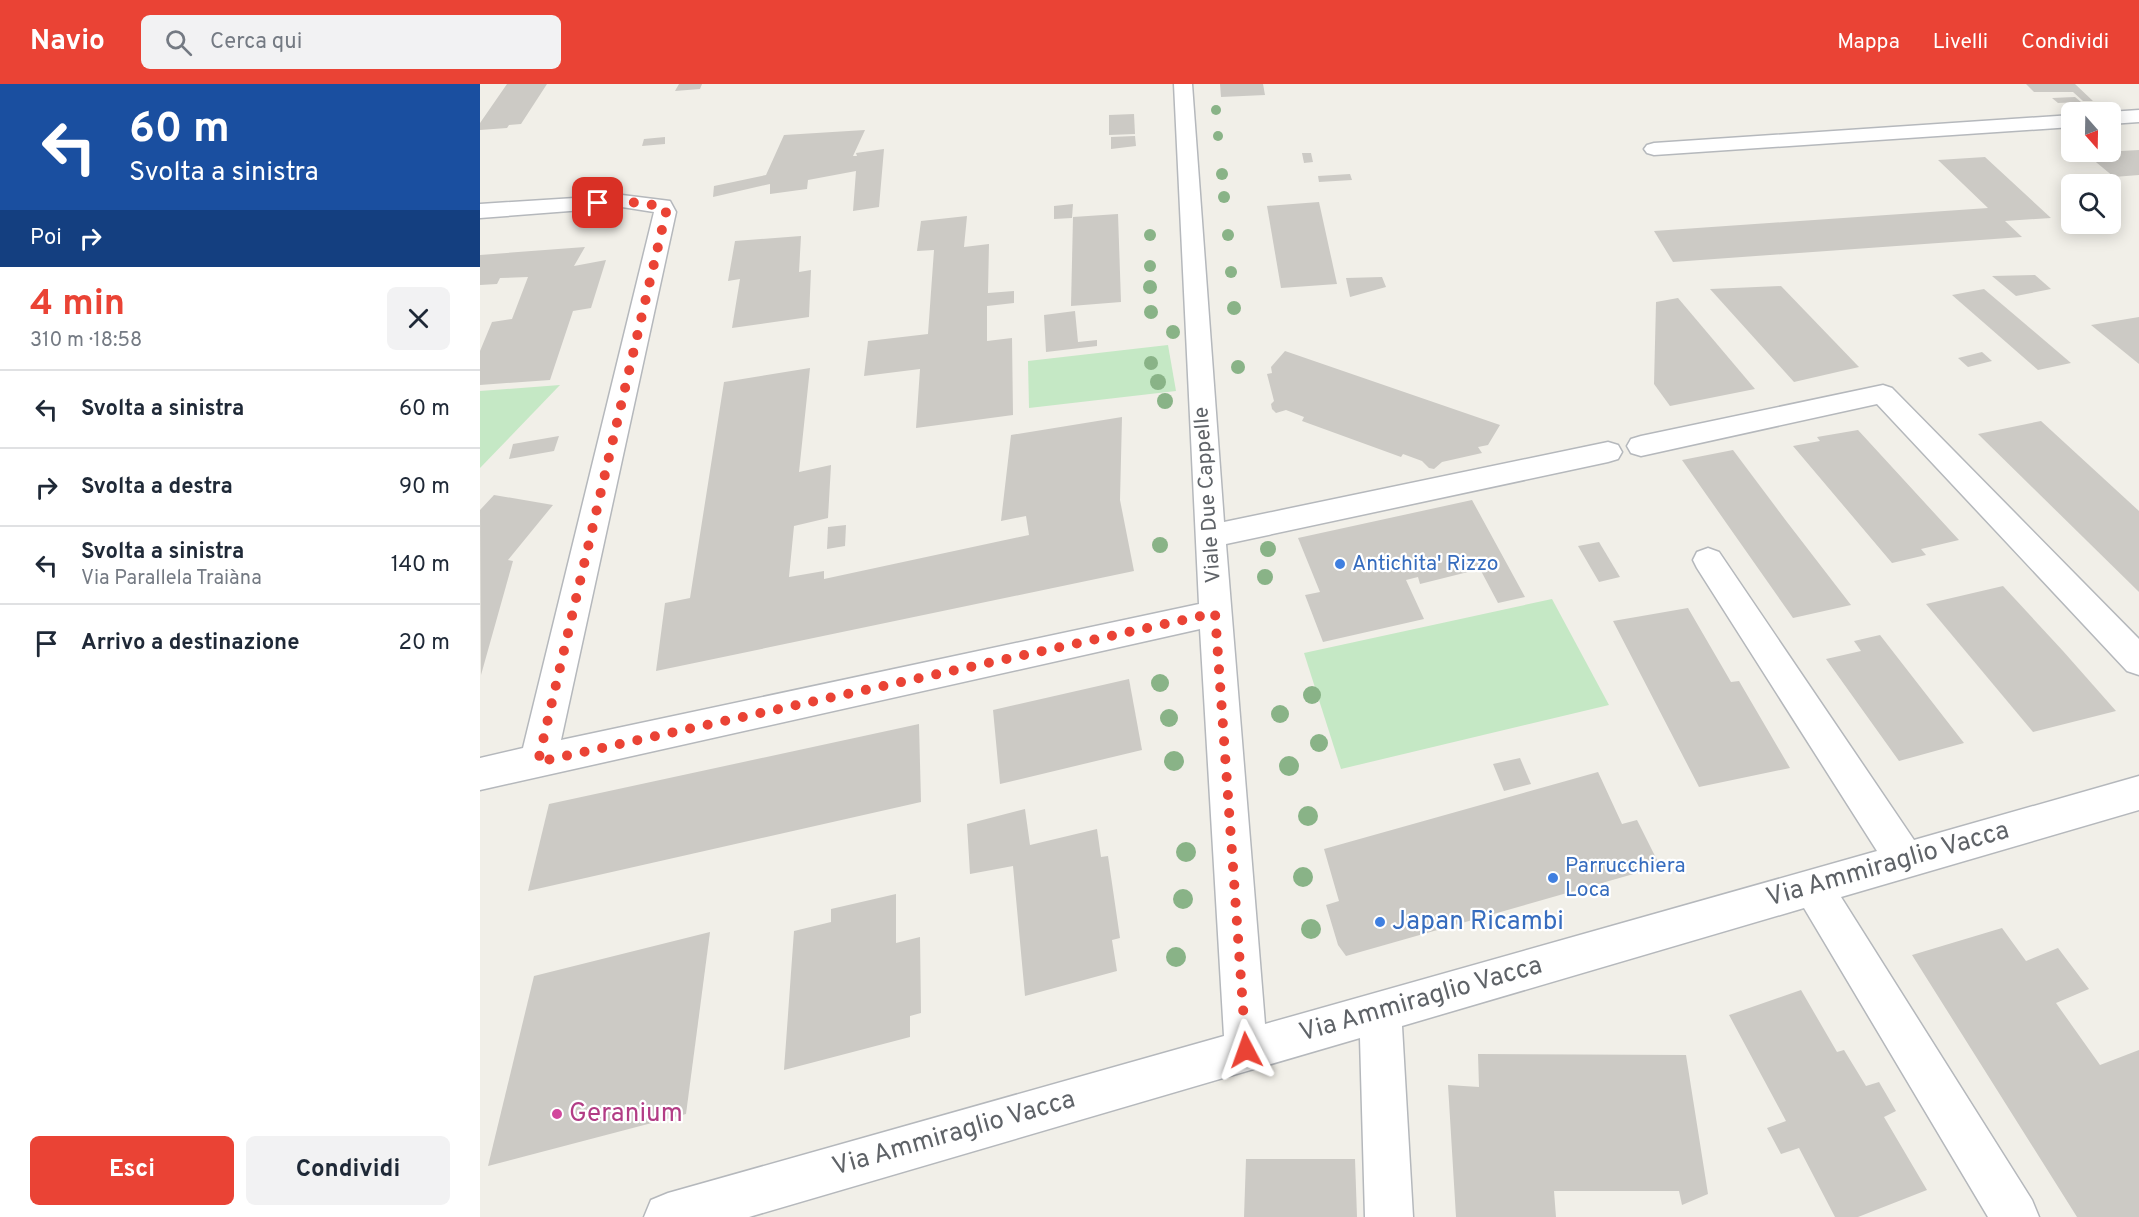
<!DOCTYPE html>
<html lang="it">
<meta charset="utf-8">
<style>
:root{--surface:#fff;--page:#f2f2f3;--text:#1f2937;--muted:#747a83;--line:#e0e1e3;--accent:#ea4335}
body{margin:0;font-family:Overpass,sans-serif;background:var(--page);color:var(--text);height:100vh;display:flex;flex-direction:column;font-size:22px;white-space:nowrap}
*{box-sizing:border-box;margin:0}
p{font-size:20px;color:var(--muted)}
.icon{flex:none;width:33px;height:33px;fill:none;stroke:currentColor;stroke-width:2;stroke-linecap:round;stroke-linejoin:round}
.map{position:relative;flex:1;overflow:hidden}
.details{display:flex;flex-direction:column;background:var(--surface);width:480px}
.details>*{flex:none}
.banner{background:#1a4fa0;color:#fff;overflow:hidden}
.needle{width:39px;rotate:160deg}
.buttons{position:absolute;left:1581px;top:18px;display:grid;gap:12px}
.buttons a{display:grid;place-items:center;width:60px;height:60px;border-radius:9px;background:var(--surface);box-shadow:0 3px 15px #0003;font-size:30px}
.pin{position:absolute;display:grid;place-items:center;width:51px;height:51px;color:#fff;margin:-26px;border-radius:12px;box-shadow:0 3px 9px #0006}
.me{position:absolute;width:66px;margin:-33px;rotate:356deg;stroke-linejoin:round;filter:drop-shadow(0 0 4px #0008)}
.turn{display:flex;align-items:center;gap:21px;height:126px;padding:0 30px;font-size:27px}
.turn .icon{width:78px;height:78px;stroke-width:2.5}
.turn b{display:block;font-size:42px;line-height:51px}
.then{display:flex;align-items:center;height:57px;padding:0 30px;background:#0003;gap:12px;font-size:22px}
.round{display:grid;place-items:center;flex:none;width:63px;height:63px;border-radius:9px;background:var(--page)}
.overview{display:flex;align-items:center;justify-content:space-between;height:102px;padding:0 30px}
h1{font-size:36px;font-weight:700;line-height:45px;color:var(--accent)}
.primary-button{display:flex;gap:12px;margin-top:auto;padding:12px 30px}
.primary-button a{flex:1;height:69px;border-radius:9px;background:var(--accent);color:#fff;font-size:24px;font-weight:700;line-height:69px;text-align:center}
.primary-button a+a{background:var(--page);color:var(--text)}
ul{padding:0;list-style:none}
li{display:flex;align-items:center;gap:18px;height:78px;padding:0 30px;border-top:2px solid var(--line)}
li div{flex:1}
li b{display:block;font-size:22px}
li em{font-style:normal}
header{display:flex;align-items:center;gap:36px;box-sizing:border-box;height:84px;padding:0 30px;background:var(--accent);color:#fff}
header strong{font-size:28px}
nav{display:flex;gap:33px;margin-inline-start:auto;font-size:21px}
.search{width:420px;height:54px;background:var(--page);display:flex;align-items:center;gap:15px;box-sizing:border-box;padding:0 21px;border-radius:9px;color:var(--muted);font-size:22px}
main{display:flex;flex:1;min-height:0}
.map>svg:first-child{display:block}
</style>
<header>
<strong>Navio</strong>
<div class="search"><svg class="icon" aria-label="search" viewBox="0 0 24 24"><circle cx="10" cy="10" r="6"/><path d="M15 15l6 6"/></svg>Cerca qui</div>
<nav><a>Mappa</a><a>Livelli</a><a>Condividi</a></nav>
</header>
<main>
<section class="details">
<div class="banner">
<div class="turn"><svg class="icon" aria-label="left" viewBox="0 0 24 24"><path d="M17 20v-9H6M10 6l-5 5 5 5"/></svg><div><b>60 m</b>Svolta a sinistra</div></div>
<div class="then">Poi<svg class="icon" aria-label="right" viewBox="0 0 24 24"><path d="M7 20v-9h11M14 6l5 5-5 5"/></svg></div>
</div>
<div class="overview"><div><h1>4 min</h1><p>310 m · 18:58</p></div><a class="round"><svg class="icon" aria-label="close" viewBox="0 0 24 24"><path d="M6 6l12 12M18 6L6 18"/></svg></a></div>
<ul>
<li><svg class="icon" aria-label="left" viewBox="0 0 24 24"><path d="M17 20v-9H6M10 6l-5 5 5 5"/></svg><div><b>Svolta a sinistra</b></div><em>60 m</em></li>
<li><svg class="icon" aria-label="right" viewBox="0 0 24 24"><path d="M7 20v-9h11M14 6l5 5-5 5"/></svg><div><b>Svolta a destra</b></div><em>90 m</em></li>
<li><svg class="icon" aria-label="left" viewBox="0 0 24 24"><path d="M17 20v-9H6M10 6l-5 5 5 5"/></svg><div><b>Svolta a sinistra</b><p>Via Parallela Traiàna</p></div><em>140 m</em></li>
<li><svg class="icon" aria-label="arrive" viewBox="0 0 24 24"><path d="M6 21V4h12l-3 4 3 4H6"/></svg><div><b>Arrivo a destinazione</b></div><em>20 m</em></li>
</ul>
<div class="primary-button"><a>Esci</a><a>Condividi</a></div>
</section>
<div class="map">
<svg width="1659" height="1133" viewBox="0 0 1659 1133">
<rect width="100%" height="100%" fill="#f1efe8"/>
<g fill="#c5e8c5">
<polygon points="688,261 696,307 549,324 548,277"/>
<polygon points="80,301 0,384 0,307"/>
<polygon points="1072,515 1129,621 861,685 824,569"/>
</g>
<g fill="#cccac5">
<polygon points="27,0 67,0 41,40 29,41 27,44 0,46 0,39"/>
<polygon points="199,0 222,0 220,5 195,7"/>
<polygon points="740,0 783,0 785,11 741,13"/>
<polygon points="1546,0 1595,0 1613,17 1603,17 1593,8 1554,8"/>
<polygon points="1595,13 1601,18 1578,19 1572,14"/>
<polygon points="654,30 655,50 629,51 629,31"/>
<polygon points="385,46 373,72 377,72 376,69 404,65 399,123 373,127 376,87 328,96 327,105 290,110 290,100 233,113 234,102 286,91 304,51"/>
<polygon points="655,52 656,62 631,65 631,53"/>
<polygon points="185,53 185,60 162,62 164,55"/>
<polygon points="1659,66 1659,91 1634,93 1605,69"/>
<polygon points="822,69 831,69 833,78 824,79"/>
<polygon points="1505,73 1571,134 1525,137 1542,153 1193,178 1174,147 1508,124 1458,76"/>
<polygon points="870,90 872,96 839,98 838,92"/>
<polygon points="839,118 857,200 801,204 787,122"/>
<polygon points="593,120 592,134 574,135 574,122"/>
<polygon points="638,130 641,218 591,222 593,133"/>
<polygon points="487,132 484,163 509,160 508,209 534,207 534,219 507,222 507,257 532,254 533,331 436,344 440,285 384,292 388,257 448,250 454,166 437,167 441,137"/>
<polygon points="321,152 319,188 331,186 329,233 252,244 260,195 248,197 255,157"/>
<polygon points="105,163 94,182 126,176 111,224 93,227 70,296 0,301 0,267 12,238 32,235 48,193 20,194 17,200 0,201 0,171"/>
<polygon points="1555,191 1571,205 1536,212 1512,192"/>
<polygon points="902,193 906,203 870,213 866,194"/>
<polygon points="1301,202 1379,283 1314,298 1230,205"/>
<polygon points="1504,205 1591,279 1558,286 1472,211"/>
<polygon points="1198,214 1275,305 1190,322 1174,300 1176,218"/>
<polygon points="595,227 598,258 617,256 617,262 566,268 564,231"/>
<polygon points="1659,233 1659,280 1611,241"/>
<polygon points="805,267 1020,341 1008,361 998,363 1002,369 962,378 954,385 949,384 942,377 923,370 921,373 822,337 824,333 806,326 796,329 792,325 791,320 794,317 787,290 792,289 791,283"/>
<polygon points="1502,268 1512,277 1488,283 1478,274"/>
<polygon points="330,284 319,388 351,381 348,434 314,442 309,493 344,487 344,495 549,451 546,432 521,437 531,351 642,333 640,416 654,487 176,587 185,519 210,514 244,298"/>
<polygon points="1561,337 1659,427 1659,508 1498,350"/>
<polygon points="1378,346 1479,456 1441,465 1446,471 1412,479 1313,362 1340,357 1337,353"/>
<polygon points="79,352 74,367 29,375 33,360"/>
<polygon points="1253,366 1307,438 1371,521 1313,534 1202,376"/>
<polygon points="14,411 73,421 28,476 33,477 1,591 0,426"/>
<polygon points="992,416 1045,513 1018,519 1000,485 940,500 938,493 926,496 944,535 843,558 825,511 840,508 818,454"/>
<polygon points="366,441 365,462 347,465 348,443"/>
<polygon points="1119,458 1140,493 1119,498 1098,462"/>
<polygon points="1523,502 1583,567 1636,627 1553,648 1446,520"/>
<polygon points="1208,524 1251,598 1259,597 1310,684 1219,703 1133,537"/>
<polygon points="1400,551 1484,659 1419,677 1346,575 1381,567 1374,557"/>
<polygon points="649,595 662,666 520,700 513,626"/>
<polygon points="439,640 441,718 48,807 69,720"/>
<polygon points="1040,674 1051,700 1024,707 1013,680"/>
<polygon points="1118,688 1142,740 1157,736 1178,778 1171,785 866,872 858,861 846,821 859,817 844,765"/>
<polygon points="545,725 550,761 617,745 621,773 628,772 640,854 632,856 637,887 545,912 533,782 490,790 487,740"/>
<polygon points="416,810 416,859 440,853 441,929 430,932 430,953 304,986 314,847 351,838 351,825"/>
<polygon points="1522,844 1546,877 1578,864 1609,905 1576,919 1620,981 1659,966 1659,1133 1597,1133 1432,871"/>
<polygon points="230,848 206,1030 8,1082 54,892"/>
<polygon points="1321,906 1357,968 1364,966 1386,1002 1399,998 1416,1027 1404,1033 1447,1106 1378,1133 1355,1133 1319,1064 1301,1070 1287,1044 1306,1037 1249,931"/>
<polygon points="998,970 1206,971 1228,1110 1202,1121 1199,1107 1074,1107 1076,1133 976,1133 968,1001 999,1003"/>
<polygon points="766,1075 875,1075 877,1133 764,1133"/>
</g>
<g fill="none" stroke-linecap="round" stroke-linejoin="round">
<g stroke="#b5b8bc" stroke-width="3">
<g id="minor">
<polygon points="694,0 712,0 744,438 1128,358 1138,361 1142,368 1138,375 1128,378 746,460 785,940 1397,767 1217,484 1213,476 1217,468 1228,464 1239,468 1434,756 1659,692 1659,726 1361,813 1552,1116 1559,1133 1508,1133 1324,824 922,942 933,1133 885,1133 880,954 269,1133 164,1133 171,1116 188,1109 744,952 720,545 0,706 0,674 43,664 174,128 142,123 0,134 0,120 142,111 190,117 196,128 81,656 719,520"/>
<polygon points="1659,26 1659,38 1630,40 1629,28"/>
<polygon points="1592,31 1592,43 1174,71 1167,69 1164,65 1167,61 1174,59"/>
<polygon points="1403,301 1412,304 1659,555 1659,591 1647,587 1397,320 1161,372 1151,369 1147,362 1151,355 1161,352"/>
</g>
</g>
<use href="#minor" fill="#fff" fill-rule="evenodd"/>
</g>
<g fill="#89b387">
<circle cx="736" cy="26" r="5"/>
<circle cx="738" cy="52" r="5"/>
<circle cx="742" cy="90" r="6"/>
<circle cx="744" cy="113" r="6"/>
<circle cx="670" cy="151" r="6"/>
<circle cx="748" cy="151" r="6"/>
<circle cx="670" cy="182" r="6"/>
<circle cx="751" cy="188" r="6"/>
<circle cx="670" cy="203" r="7"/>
<circle cx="754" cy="224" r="7"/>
<circle cx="671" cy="228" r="7"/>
<circle cx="693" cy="248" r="7"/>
<circle cx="671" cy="279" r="7"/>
<circle cx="758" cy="283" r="7"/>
<circle cx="678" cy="298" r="8"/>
<circle cx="685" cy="317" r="8"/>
<circle cx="680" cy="461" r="8"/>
<circle cx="788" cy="465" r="8"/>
<circle cx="785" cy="493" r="8"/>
<circle cx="680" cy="599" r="9"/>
<circle cx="832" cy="611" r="9"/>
<circle cx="800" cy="630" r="9"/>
<circle cx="689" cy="634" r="9"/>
<circle cx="839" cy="659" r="9"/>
<circle cx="694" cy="677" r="10"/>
<circle cx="809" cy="682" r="10"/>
<circle cx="828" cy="732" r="10"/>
<circle cx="706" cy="768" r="10"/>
<circle cx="823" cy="793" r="10"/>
<circle cx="703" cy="815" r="10"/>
<circle cx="831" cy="845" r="10"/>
<circle cx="696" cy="873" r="10"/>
</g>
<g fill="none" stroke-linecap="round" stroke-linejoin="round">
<polyline stroke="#ea4335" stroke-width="10" stroke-dasharray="0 18" points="118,119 142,117 182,122 186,128 58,678 735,529 766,966"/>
</g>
<g fill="#3f7fe0" stroke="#fff" stroke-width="2">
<circle cx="860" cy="480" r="6"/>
<circle cx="1073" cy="794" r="6"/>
<circle cx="900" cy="838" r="6"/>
</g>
<circle fill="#d1479c" stroke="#fff" stroke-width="2" cx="77" cy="1030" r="6"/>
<g text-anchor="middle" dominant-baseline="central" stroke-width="4.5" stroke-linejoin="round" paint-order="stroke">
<g font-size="21" fill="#5f6368" stroke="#fff">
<text transform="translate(728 411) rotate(-94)">Viale Due Cappelle</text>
</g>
<g font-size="21" fill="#366cbe" stroke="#fff" text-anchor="start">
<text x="872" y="480">Antichita' Rizzo</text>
<text x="1085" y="782">Parrucchiera<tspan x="1085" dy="24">Loca</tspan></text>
</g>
<g font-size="26" fill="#5f6368" stroke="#fff">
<text transform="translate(1408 781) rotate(-16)">Via Ammiraglio Vacca</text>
<text transform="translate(941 916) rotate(-16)">Via Ammiraglio Vacca</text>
<text transform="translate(474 1050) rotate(-16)">Via Ammiraglio Vacca</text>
</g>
<g font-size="26" fill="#366cbe" stroke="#fff" text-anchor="start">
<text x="912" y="838">Japan Ricambi</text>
</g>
<g font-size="26" fill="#b23c85" stroke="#fff" text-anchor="start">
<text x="89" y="1030">Geranium</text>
</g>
</g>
</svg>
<div class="buttons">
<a><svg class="needle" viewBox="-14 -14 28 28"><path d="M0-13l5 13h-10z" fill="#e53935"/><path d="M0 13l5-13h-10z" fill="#747a83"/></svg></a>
<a><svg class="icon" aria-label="search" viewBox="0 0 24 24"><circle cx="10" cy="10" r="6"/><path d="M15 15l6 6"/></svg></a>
</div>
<div class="pin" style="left:118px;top:119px;background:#d93025"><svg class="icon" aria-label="arrive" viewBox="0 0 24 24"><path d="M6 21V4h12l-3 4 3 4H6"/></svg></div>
<svg class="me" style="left:766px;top:966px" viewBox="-20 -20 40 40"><path d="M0-17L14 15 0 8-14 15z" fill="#ea4335" stroke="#fff" stroke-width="4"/></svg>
</div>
</main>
